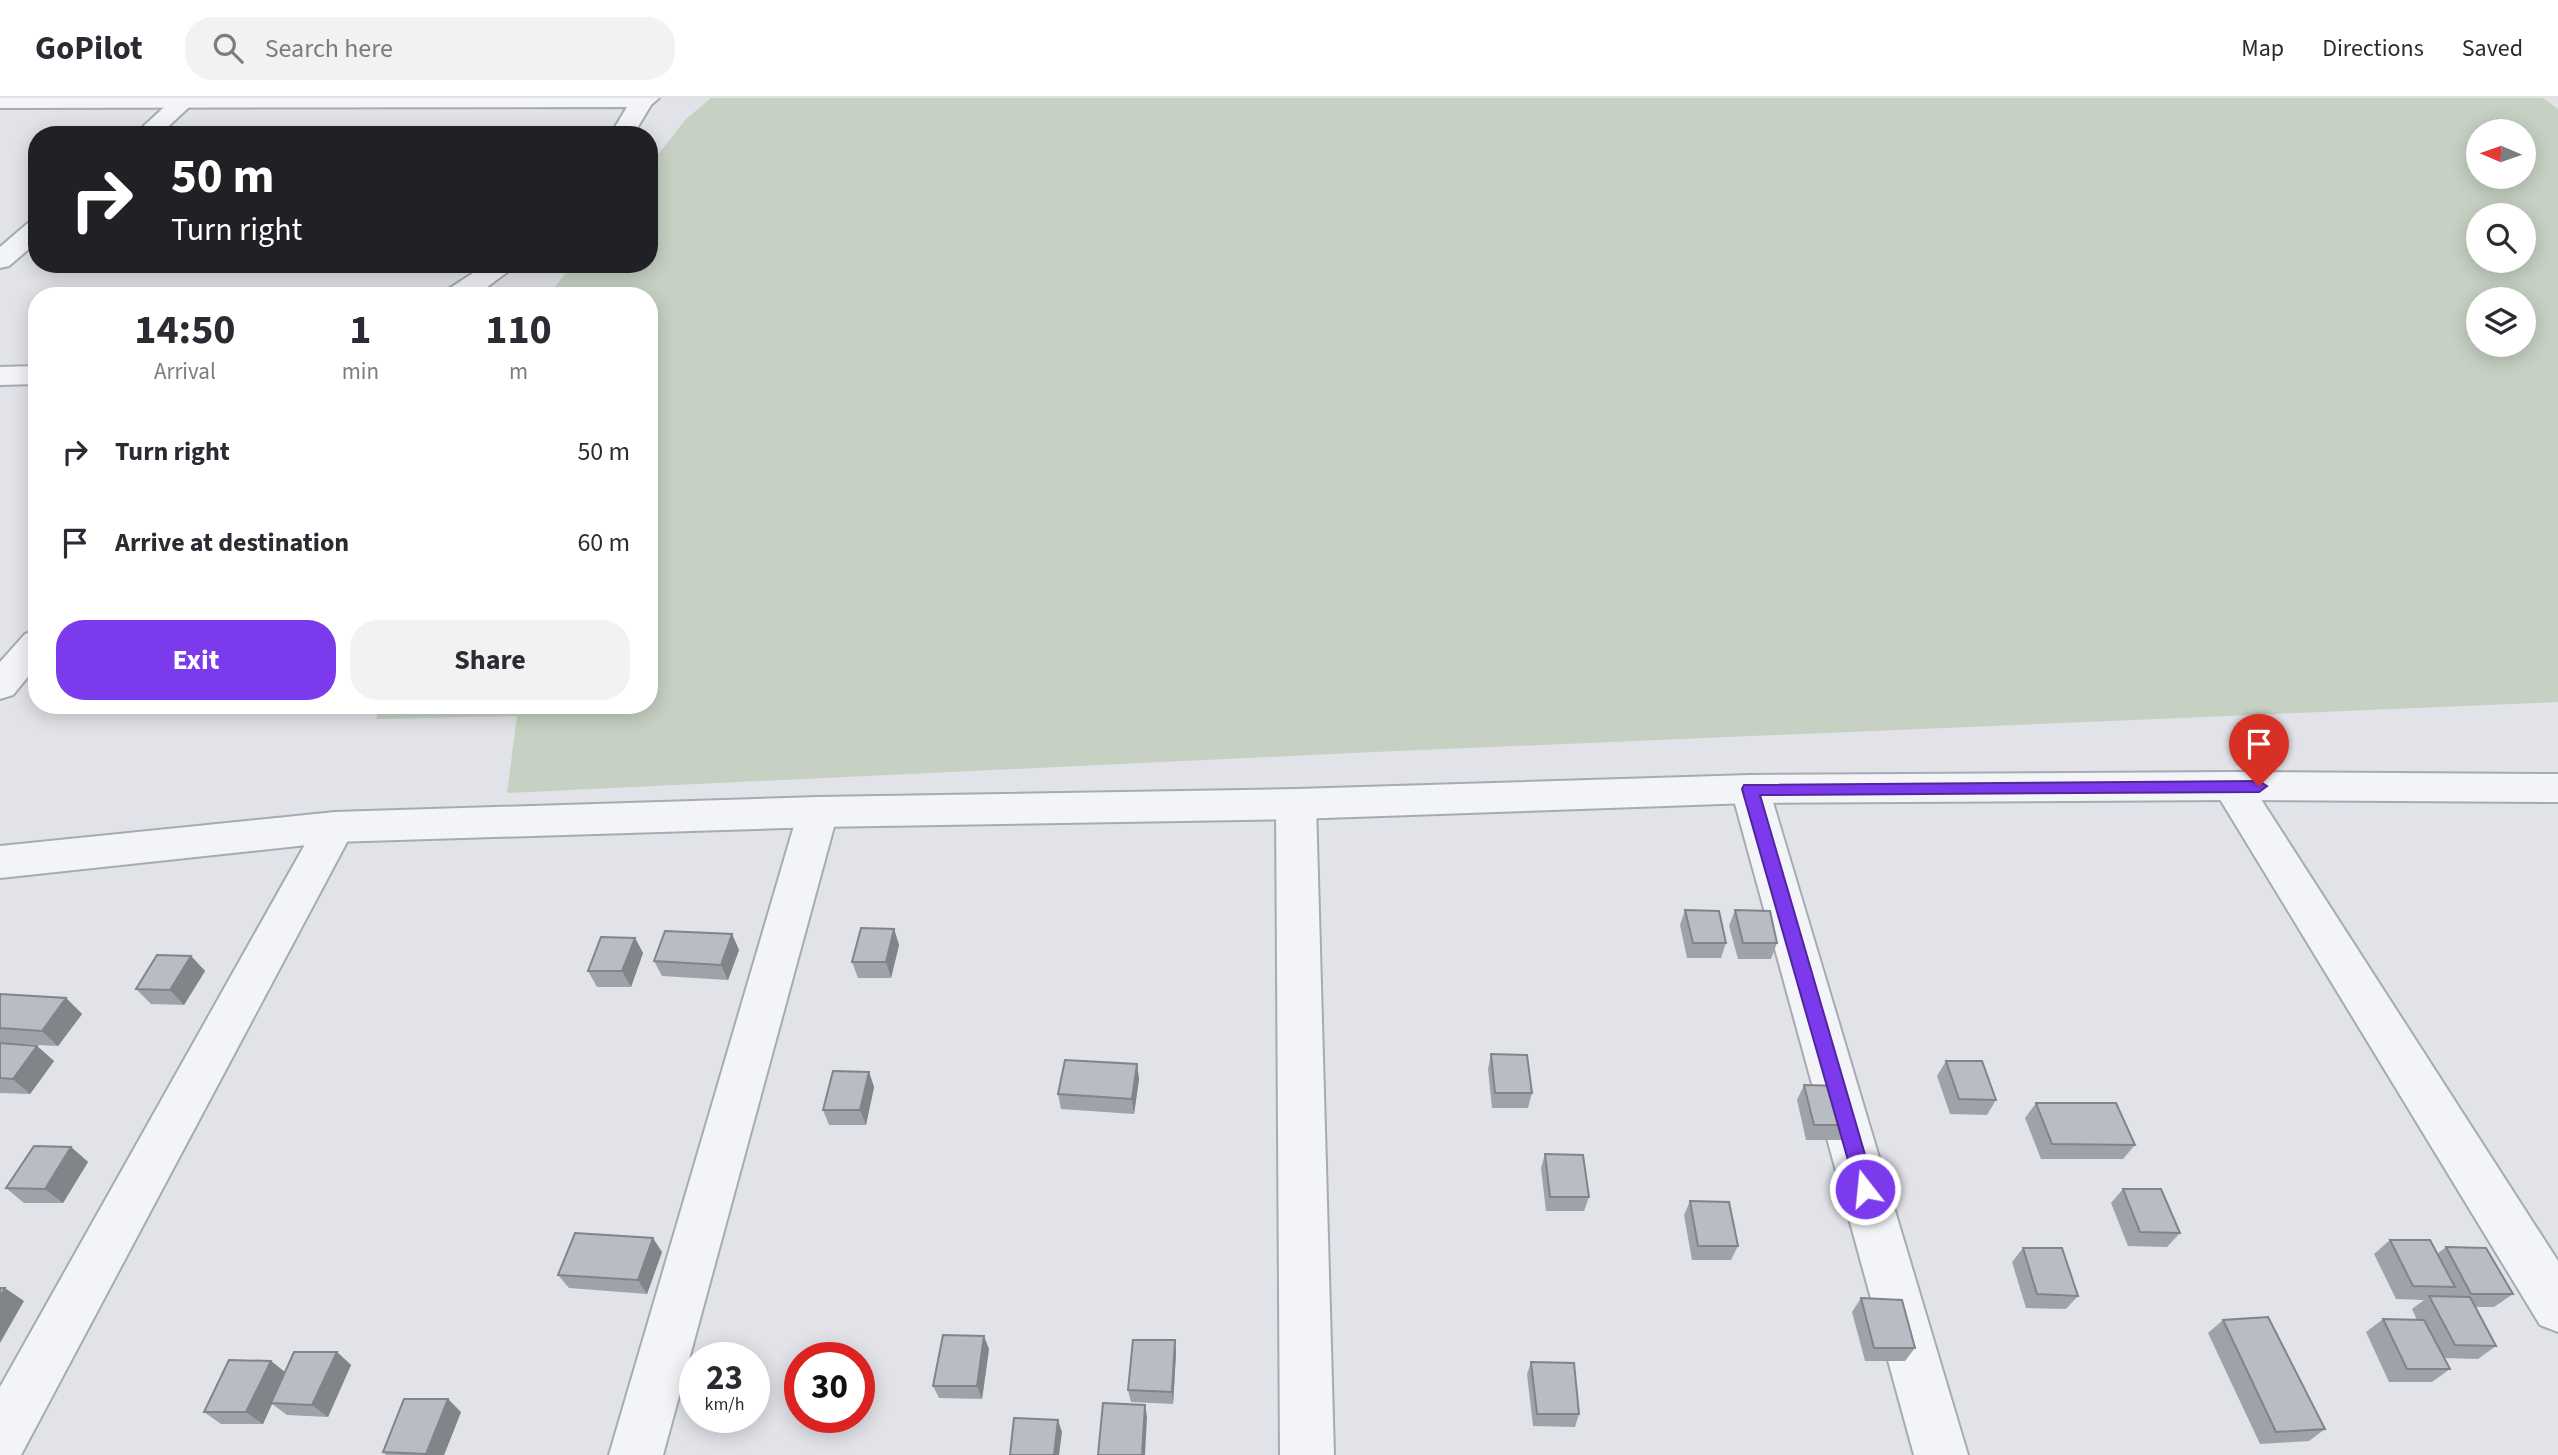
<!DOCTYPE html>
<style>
:root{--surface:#fff;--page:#f2f2f3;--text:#2b2b33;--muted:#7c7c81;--line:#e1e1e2;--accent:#7c3aed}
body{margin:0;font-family:"Source Sans 3",sans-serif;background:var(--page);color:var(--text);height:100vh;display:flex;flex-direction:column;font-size:26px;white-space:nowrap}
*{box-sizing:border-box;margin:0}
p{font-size:23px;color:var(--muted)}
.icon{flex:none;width:38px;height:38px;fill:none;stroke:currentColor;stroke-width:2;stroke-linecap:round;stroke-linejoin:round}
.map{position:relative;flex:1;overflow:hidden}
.details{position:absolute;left:28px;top:189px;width:630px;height:427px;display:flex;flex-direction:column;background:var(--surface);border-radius:28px;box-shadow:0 4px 18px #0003}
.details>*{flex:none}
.banner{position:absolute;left:28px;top:28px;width:630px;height:147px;border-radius:28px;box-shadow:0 4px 18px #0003;background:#202124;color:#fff;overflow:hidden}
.needle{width:46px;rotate:272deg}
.buttons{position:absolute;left:2466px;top:21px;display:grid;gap:14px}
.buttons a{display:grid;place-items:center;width:70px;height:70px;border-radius:50%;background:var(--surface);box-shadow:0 4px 18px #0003;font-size:35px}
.speed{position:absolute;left:679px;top:1244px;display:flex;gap:14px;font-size:35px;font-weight:700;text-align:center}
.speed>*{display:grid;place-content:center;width:91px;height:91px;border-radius:50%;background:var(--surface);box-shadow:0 4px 18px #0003;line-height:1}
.speed small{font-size:18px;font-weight:400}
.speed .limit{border:10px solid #d22;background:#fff;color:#111}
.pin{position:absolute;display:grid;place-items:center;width:60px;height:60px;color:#fff;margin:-72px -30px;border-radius:50% 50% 50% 0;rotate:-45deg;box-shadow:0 0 7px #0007}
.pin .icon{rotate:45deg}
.me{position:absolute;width:77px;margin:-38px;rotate:344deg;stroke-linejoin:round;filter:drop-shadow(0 0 5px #0008)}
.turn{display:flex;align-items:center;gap:24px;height:147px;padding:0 28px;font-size:32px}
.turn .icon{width:91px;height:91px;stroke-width:2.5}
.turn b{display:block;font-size:49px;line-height:60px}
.eta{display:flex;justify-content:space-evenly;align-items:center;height:119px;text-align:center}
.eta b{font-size:42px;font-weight:700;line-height:49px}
.primary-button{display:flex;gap:14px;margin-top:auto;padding:14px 28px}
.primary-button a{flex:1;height:80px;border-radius:28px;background:var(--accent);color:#fff;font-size:28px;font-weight:700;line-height:80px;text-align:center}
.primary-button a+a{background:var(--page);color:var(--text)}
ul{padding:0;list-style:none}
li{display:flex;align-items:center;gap:21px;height:91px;padding:0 28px}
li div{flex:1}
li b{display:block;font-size:26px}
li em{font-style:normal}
header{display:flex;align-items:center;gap:42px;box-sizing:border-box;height:98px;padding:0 35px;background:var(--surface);border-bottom:2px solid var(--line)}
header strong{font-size:33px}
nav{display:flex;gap:38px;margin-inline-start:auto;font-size:24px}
.search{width:490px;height:63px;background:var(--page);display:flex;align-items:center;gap:18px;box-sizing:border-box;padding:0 24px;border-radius:28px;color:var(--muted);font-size:26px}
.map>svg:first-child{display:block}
</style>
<header>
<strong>GoPilot</strong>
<div class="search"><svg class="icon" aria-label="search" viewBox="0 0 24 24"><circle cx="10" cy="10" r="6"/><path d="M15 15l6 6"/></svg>Search here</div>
<nav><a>Map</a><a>Directions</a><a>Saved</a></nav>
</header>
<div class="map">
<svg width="2558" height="1357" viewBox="0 0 2558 1357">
<rect width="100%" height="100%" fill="#e1e3e8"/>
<path fill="#c6d1c3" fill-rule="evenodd" d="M 711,0 L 2543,0 L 2558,11 L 2558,604 L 1374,654 L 507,695 L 517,618 L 376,621 L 381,607 L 649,607 L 649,198 L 548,198 L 573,166 L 649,166 L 649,68 L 686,21 ZM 2478,33 L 2524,33 L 2524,79 L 2478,79 ZM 2478,117 L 2524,117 L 2524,163 L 2478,163 ZM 2478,201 L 2524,201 L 2524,247 L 2478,247 Z"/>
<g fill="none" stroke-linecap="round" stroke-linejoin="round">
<g stroke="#a7aab2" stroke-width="4">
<g id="minor">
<polygon points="0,0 659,0 651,7 633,37 610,37 627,9 0,10"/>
<polygon points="487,166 518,166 475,198 444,198 447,192"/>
<polygon points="37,268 37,286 0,287 0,269"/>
<polygon points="37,532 37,568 13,597 0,601 0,564 25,536"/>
<polygon points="2232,674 2246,678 2558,1163 2558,1234 2540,1227 2218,698 2213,688 2218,678"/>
<polygon points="1750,677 1764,681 1769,691 1968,1357 1914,1357 1731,691 1736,681"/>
<polygon points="1296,691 1310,696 1316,706 1334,1357 1280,1357 1276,706 1282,696"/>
<polygon points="818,699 832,704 838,714 663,1357 609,1357 798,714 804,704"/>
<polygon points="335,714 349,718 355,729 21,1357 0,1357 0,1289 321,718"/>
</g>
</g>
<g stroke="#a7aab2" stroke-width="4">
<g id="tertiary">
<polygon points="174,0 199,0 159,37 134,37"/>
<polygon points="37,122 37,144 9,168 0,170 0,149 28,125"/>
<polygon points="2232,674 2558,676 2558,704 2232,702 1750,705 1296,721 818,729 335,744 0,780 0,748 335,714 818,699 1296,691 1750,677"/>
</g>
</g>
<use href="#minor" fill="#f3f4f7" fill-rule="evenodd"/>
<use href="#tertiary" fill="#f3f4f7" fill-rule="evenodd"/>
</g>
<g fill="#9ea2a9">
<polygon points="1685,812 1726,845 1721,860 1687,860 1680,827"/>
<polygon points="1735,812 1777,845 1771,861 1738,861 1729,828"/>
<polygon points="894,831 899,847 891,880 858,880 852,864"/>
<polygon points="732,836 739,852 728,882 662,878 654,863"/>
<polygon points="635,840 643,855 631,889 597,889 588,873"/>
<polygon points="191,858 205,873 184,907 151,906 136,891"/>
<polygon points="0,896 66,900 82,916 58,948 0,945"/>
<polygon points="0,945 37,948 54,963 30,996 0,995"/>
<polygon points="1491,956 1532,995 1528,1010 1492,1010 1488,971"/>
<polygon points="1946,963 1996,1002 1987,1017 1950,1016 1937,978"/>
<polygon points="1137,966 1139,981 1134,1016 1061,1011 1058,996"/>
<polygon points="869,974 874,989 866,1027 829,1027 823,1012"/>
<polygon points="1804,987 1852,1027 1844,1042 1806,1042 1797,1002"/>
<polygon points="2036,1005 2135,1047 2123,1061 2041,1061 2025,1020"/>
<polygon points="71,1049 88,1064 63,1105 24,1105 6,1090"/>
<polygon points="1545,1056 1589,1099 1584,1113 1546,1113 1541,1070"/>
<polygon points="2123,1091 2180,1135 2167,1149 2128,1148 2111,1105"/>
<polygon points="1690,1103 1738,1148 1731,1162 1692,1162 1684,1117"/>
<polygon points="2390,1142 2437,1156 2446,1149 2513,1196 2494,1209 2475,1209 2496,1248 2478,1261 2445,1260 2450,1271 2432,1284 2389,1284 2366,1234 2383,1221 2417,1222 2412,1211 2424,1202 2396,1201 2374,1156"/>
<polygon points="2023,1150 2078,1198 2066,1211 2026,1210 2012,1164"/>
<polygon points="662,1154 647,1196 569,1190 558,1177"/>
<polygon points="1861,1200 1915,1250 1905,1263 1865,1263 1852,1214"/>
<polygon points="2223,1222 2325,1331 2309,1343 2260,1346 2208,1235"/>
<polygon points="1175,1242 1176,1255 1173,1306 1131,1304 1128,1292"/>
<polygon points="989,1251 982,1301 939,1300 933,1288"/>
<polygon points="337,1254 351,1267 328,1319 287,1317 272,1306 263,1326 221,1326 204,1314 271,1263 285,1274"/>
<polygon points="1531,1264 1579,1316 1575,1329 1533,1328 1527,1276"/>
<polygon points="461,1314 444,1357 386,1357 383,1354"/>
</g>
<g fill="#818489">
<polygon points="894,831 899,847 891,880 886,864"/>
<polygon points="732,836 739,852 728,882 721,867"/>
<polygon points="635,840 643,855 631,889 622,873"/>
<polygon points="191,858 205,873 184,907 170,892"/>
<polygon points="66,900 82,916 58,948 42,933"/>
<polygon points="37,948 54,963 30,996 13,981"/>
<polygon points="1137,966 1139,981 1134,1016 1132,1001"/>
<polygon points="869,974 874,989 866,1027 860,1012"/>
<polygon points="71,1049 88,1064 63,1105 45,1091"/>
<polygon points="653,1140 662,1154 647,1196 638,1182"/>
<polygon points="5,1190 24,1203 0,1245 0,1199"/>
<polygon points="984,1238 989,1251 982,1301 977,1288"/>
<polygon points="1175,1242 1176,1255 1173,1306 1172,1294"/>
<polygon points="337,1254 351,1267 328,1319 312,1307"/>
<polygon points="271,1263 287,1276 271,1305 272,1306 263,1326 246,1314"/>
<polygon points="448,1301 461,1314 444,1357 427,1357 426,1356"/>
<polygon points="1145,1307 1147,1319 1145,1357 1142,1357"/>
<polygon points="1058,1322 1062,1334 1059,1357 1054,1357"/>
</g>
<g fill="#b8bcc4" stroke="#818489" stroke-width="2">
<polygon points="1685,812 1719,813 1726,845 1693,845"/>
<polygon points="1735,812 1770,813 1777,845 1743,845"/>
<polygon points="861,830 894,831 886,864 852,864"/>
<polygon points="665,833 732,836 721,867 654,863"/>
<polygon points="601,839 635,840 622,873 588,873"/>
<polygon points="157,857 191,858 170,892 136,891"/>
<polygon points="0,896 66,900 42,933 0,930"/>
<polygon points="0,945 37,948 13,981 0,980"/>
<polygon points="1491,956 1527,957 1532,995 1495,995"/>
<polygon points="1065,962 1137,966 1132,1001 1058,996"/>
<polygon points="1946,963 1982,963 1996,1002 1959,1001"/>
<polygon points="833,973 869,974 860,1012 823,1012"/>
<polygon points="1804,987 1841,988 1852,1027 1814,1027"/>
<polygon points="2036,1005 2116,1005 2135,1047 2052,1046"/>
<polygon points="34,1048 71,1049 45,1091 6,1090"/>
<polygon points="1545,1056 1583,1057 1589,1099 1550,1099"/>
<polygon points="2123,1091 2161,1091 2180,1135 2140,1134"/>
<polygon points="1690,1103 1729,1104 1738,1148 1698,1148"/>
<polygon points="575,1135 653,1140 638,1182 558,1177"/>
<polygon points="2390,1142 2430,1142 2455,1189 2413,1188"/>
<polygon points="2446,1149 2486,1150 2513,1196 2471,1196"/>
<polygon points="2023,1150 2062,1150 2078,1198 2037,1196"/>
<polygon points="0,1190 5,1190 0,1199"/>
<polygon points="2429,1198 2470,1199 2496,1248 2455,1247"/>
<polygon points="1861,1200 1902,1202 1915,1250 1874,1250"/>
<polygon points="2268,1219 2325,1331 2276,1334 2223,1222"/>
<polygon points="2383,1221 2424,1222 2450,1271 2407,1271"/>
<polygon points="943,1237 984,1238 977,1288 933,1288"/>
<polygon points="1133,1242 1175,1242 1172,1294 1128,1292"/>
<polygon points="294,1254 337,1254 312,1307 271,1305"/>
<polygon points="229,1262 271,1263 246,1314 204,1314"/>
<polygon points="1531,1264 1574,1265 1579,1316 1537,1316"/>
<polygon points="404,1301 448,1301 426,1356 383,1354"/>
<polygon points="1103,1305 1145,1307 1142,1357 1098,1357"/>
<polygon points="1014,1320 1058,1322 1054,1357 1010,1357"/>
</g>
<polygon fill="#7c3aed" stroke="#51269a" stroke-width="2" points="2259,683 2267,688 2259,694 1760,697 1875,1091 1872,1097 1865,1100 1858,1097 1742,691 1744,687"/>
</svg>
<div class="buttons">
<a><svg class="needle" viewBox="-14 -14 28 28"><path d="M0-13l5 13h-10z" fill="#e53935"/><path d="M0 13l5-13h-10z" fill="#7c7c81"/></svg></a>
<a><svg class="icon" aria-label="search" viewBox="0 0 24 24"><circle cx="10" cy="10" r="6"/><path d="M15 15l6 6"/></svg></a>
<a><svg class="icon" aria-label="layers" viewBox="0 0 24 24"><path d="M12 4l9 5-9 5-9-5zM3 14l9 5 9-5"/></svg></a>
</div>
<div class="speed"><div>23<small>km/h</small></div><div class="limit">30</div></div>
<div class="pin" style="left:2259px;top:688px;background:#d93025"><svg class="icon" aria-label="arrive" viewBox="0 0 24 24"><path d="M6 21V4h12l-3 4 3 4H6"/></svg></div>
<svg class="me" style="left:1865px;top:1091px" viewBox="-20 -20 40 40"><circle r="17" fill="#7c3aed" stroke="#fff" stroke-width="3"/><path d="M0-11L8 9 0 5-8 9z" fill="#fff"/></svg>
<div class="banner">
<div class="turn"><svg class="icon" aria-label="right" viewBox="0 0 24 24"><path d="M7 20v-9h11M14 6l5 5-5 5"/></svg><div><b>50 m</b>Turn right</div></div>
</div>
<section class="details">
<div class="eta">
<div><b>14:50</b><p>Arrival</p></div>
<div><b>1</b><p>min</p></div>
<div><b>110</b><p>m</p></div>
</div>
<ul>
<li><svg class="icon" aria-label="right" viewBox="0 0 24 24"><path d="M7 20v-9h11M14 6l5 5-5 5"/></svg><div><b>Turn right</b></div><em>50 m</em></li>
<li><svg class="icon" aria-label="arrive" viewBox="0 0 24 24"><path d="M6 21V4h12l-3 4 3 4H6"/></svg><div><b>Arrive at destination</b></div><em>60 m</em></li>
</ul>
<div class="primary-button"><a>Exit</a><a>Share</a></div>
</section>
</div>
